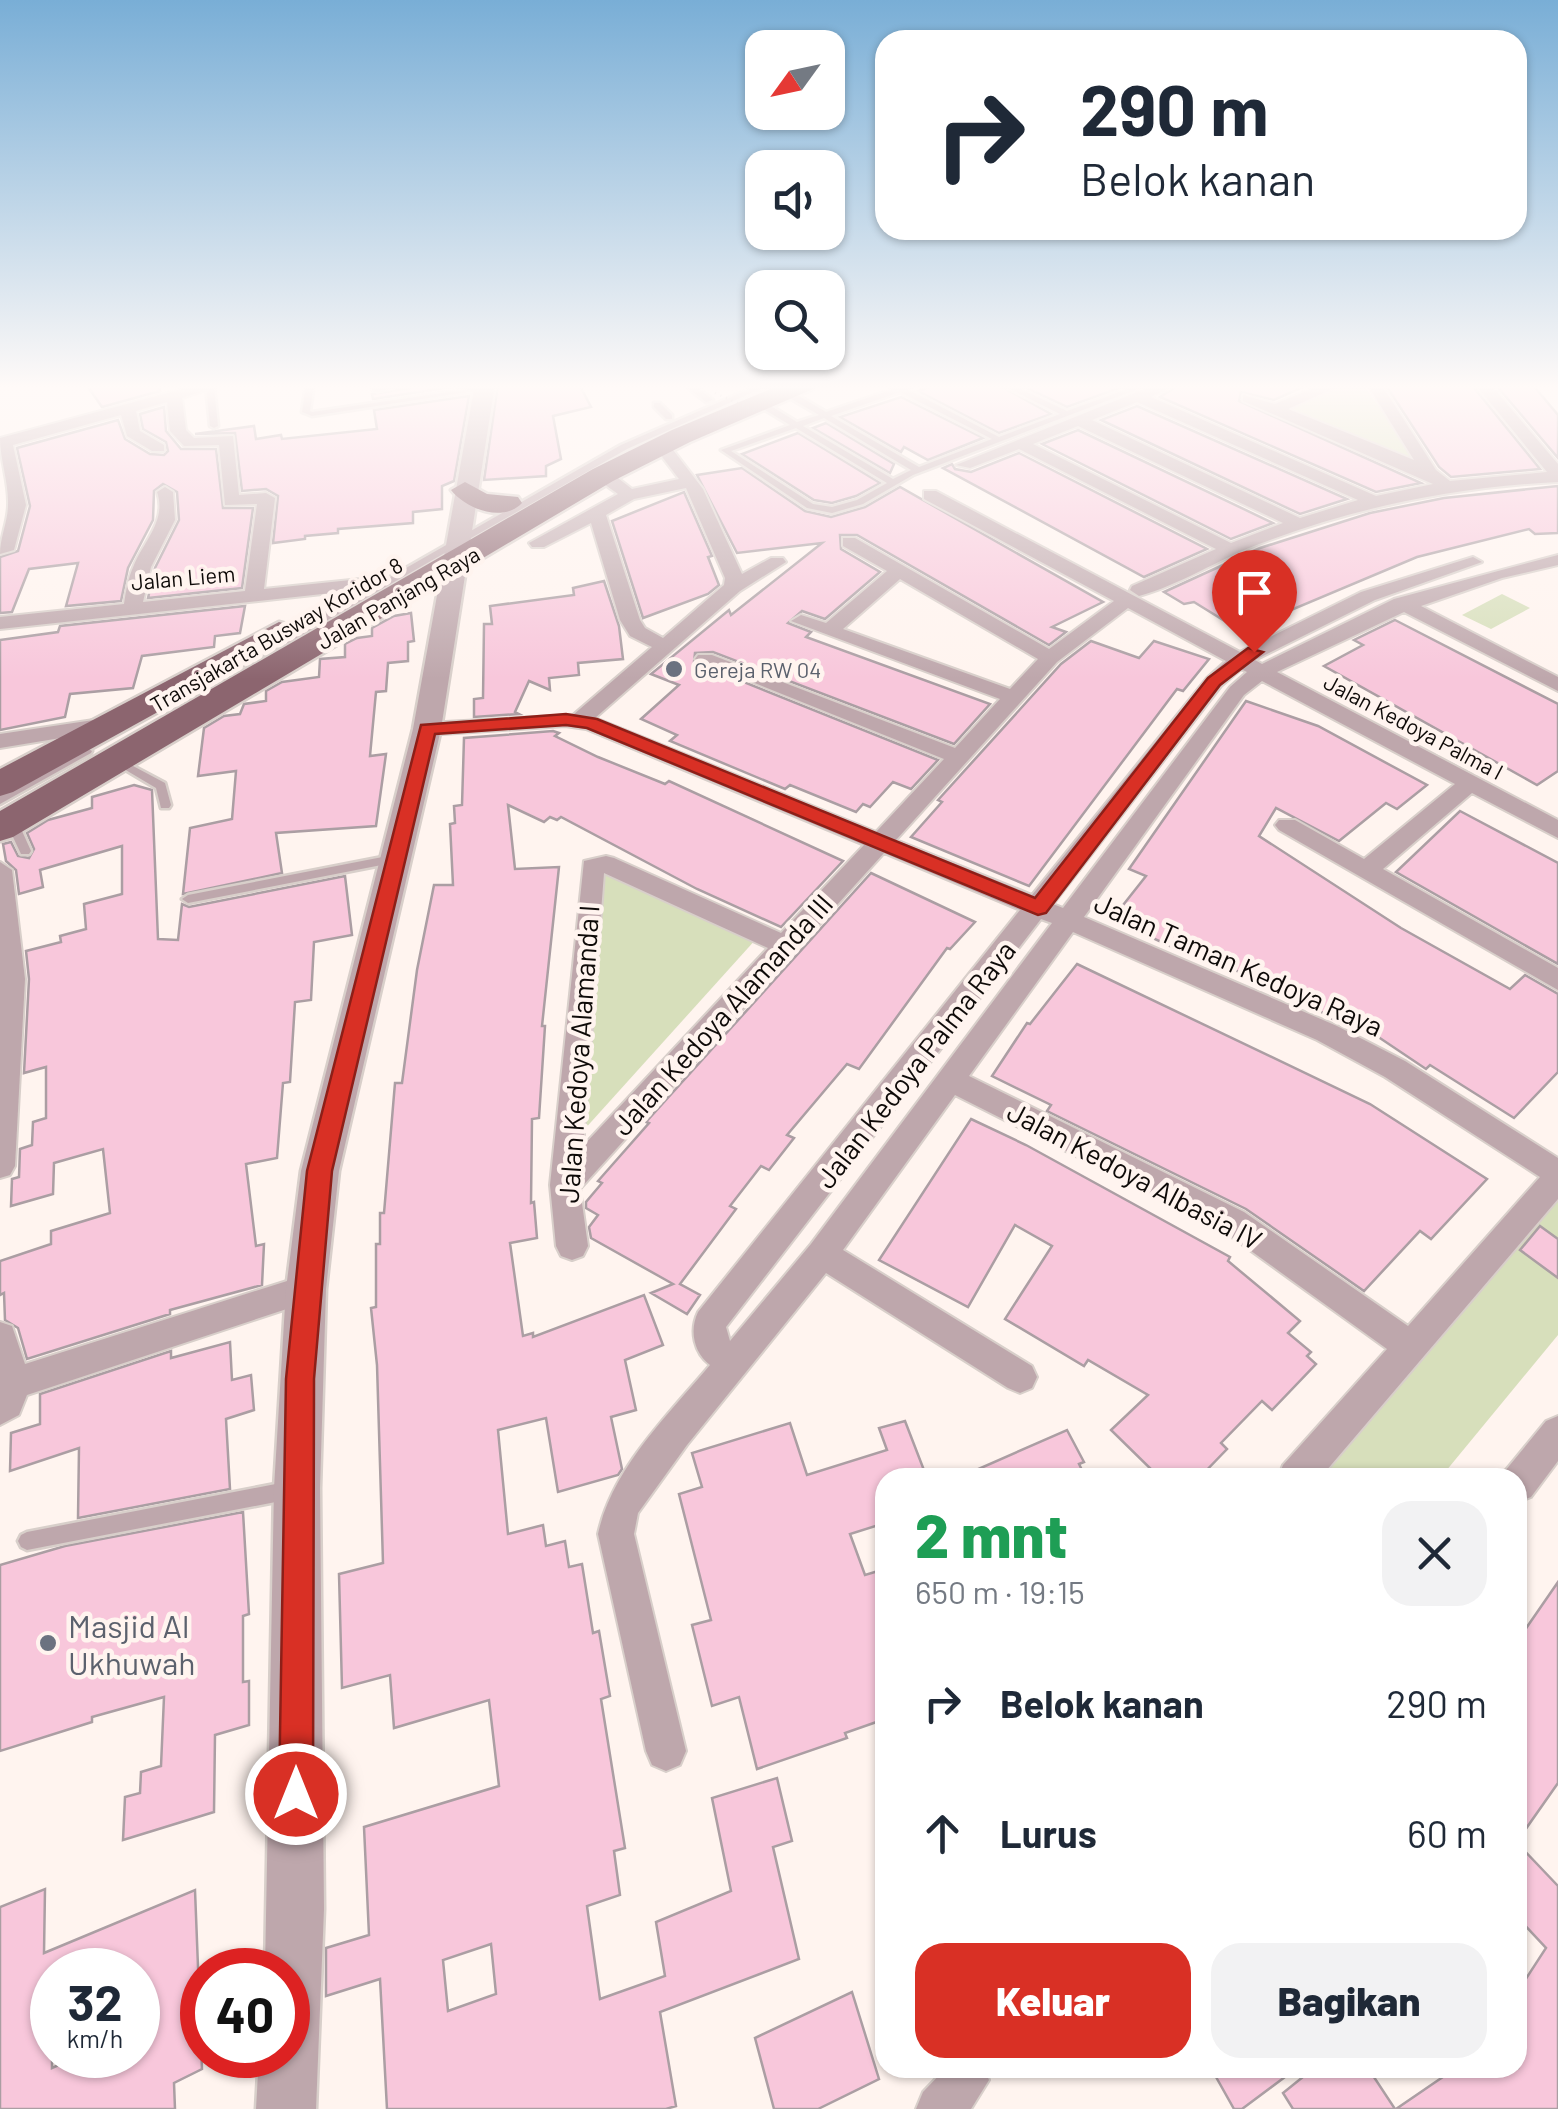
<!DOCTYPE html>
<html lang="id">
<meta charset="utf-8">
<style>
:root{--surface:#fff;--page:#f2f2f3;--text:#1f2937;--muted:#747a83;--accent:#d93025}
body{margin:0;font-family:Barlow,sans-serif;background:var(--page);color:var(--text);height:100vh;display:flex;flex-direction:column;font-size:38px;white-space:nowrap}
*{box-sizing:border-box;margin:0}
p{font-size:32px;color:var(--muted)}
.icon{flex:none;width:55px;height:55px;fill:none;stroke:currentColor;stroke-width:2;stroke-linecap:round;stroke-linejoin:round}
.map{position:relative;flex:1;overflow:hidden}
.drawer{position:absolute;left:875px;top:1468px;width:652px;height:610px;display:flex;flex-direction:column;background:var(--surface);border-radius:30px;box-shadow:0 2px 8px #0004}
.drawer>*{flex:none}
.top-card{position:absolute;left:875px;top:30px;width:652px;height:210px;border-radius:30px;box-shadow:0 2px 8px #0004;background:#fff;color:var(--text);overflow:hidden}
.needle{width:65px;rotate:237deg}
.fabs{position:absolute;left:745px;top:30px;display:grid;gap:20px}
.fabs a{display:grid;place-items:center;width:100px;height:100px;border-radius:20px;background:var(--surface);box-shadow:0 2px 8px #0004;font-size:50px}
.speed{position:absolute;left:30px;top:1948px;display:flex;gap:20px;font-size:50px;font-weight:700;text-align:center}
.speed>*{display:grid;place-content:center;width:130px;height:130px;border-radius:50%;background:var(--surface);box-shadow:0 2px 8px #0004;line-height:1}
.speed small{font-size:25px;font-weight:400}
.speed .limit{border:15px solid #d22;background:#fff;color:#111}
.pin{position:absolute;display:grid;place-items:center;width:85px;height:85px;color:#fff;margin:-102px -42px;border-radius:50% 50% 50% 0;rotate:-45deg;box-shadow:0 0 10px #0007}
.pin .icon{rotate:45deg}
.me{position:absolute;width:110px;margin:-55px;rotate:0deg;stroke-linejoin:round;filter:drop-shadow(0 0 8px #0008)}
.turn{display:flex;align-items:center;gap:35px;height:210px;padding:0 40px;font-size:45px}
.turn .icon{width:130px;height:130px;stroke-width:2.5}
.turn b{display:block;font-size:70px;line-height:85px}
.round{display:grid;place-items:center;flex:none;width:105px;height:105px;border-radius:30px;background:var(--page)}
.headline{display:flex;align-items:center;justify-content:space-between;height:170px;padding:0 40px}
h1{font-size:60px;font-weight:800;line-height:75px;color:#1e9e55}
.action{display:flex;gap:20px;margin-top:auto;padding:20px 40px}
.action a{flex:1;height:115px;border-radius:30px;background:var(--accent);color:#fff;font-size:40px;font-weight:800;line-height:115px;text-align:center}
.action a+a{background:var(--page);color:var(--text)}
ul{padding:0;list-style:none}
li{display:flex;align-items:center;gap:30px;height:130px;padding:0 40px}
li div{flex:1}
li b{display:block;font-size:38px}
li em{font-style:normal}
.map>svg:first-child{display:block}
</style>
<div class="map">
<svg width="1558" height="2109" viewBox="0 0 1558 2109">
<rect width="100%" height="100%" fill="#fff4ef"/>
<g fill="#d7dfbb">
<polygon points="1338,384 1363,384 1423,469 1273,408"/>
<polygon points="1502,594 1530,608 1491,629 1462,615"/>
<polygon points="591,862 757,938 564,1152"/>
<polygon points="1558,1190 1558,1335 1441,1477 1282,1478"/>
</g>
<g fill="#f8c7db" stroke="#ab9ea3" stroke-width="2.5" fill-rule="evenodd">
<polygon points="86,384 159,384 160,391 102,407"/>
<polygon points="413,384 471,384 373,399 372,394 410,388"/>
<polygon points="498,384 579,384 591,407 553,416 561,459 546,466 546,476 484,480"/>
<polygon points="938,384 997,384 1051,414 999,433 918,391"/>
<polygon points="1018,384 1130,384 1067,407"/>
<polygon points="1180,384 1310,384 1274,400 1241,392 1239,401 1421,483 1376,492 1160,397"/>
<polygon points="1385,384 1471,384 1540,469 1451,477 1439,467"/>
<polygon points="1495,384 1532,384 1558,415 1558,458"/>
<polygon points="469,396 454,481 442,486 442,509 413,512 413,523 338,529 338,533 305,536 305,539 273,543 278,496 266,489 242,491 235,433 195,434 254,426 256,439 281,435 282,439 377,429 374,410"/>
<polygon points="901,397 983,438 928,460 904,447 901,452 840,417"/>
<polygon points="1137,406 1347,499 1300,514 1101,420"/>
<polygon points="164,407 166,431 181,449 216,449 223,508 253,508 242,588 148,598 155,568 179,520 177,492 163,484 154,491 153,520 128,568 121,601 66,606 78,563 29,569 12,612 0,613 0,557 18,551 30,506 17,448 118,420 125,439 150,454 164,455 168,451 166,442 143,429 140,414"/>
<polygon points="826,423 894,464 890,473 813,428"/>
<polygon points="1078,430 1273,523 1231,539 1042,444"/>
<polygon points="798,433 880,483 856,496 832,503 814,500 742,454"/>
<polygon points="1019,453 1207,549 1144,577 943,468 952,464 955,469 971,472"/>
<polygon points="742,468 805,511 831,517 865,507 900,487 1103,602 1052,627 1066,632 1049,645 857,535 840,535 841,549 880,572 825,619 802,611 788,623 811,632 806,637 990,704 954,744 713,652 695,653 694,662 938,760 911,789 893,782 870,807 863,804 856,812 790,785 785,789 670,741 677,735 641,719 679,685 651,674 729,610 731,615 822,543 737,553 697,475"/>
<polygon points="1558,486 1558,533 1535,534 1529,529 1417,557 1241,631 1194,602 1184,604 1164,592 1260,548 1370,513 1444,498"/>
<polygon points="684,492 712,556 708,557 719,585 708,594 643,618 612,521"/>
<polygon points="604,581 619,626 623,659 578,663 579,675 549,678 550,690 529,681 515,712 519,714 474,717 474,699 483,698 484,624 492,624 490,606 574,595 573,588"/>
<polygon points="245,606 240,633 215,636 214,647 142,656 133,688 70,694 65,717 0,730 0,640 58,632 60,626"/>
<polygon points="411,613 414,641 408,642 408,661 388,663 386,691 376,692 370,756 386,754 376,826 276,833 282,873 183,894 190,828 232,819 236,771 198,776 204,728 224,716 240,714 244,704 266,701 266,691 282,682 319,677 320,659 345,657 345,644 357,638 372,636 372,628 394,616"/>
<polygon points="1395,620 1558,704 1558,771 1537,785 1324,666 1363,645 1354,640"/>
<polygon points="1091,641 1139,658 1154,641 1209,659 1183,691 1177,689 1029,886 911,837 942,802 938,800 1061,664"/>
<polygon points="1246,701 1318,726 1427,785 1397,809 1386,803 1339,841 1276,808 1259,836 1401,928 1510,989 1525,975 1558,994 1558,1072 1514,1118 1430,1065 1426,1069 1347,1016 1339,1023 1277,984 1272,990 1180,940 1174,948 1112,919 1146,876 1129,869"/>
<path d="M 553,731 L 559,733 L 555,736 L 598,757 L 665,784 L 669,781 L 843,861 L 781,927 L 697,889 L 561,817 L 557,820 L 550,817 L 544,822 L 508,805 L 515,869 L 559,867 L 542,1026 L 545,1026 L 539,1118 L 532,1119 L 531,1203 L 534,1202 L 537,1238 L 510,1243 L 523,1336 L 533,1333 L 533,1337 L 644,1295 L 663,1345 L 625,1360 L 636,1410 L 611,1417 L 622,1469 L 618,1475 L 558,1492 L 546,1418 L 498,1430 L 508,1534 L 543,1525 L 546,1546 L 565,1541 L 569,1567 L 582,1564 L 593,1633 L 599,1631 L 610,1696 L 601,1699 L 625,1848 L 614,1851 L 620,1895 L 587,1906 L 600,1999 L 665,1976 L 656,1922 L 731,1891 L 712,1798 L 777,1778 L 792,1841 L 773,1847 L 799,1959 L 660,2012 L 676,2106 L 666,2109 L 387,2109 L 380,1979 L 326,1996 L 326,1948 L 369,1935 L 364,1827 L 499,1786 L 489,1700 L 394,1728 L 390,1675 L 342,1688 L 339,1574 L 383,1563 L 377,1365 L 371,1308 L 376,1307 L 376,1244 L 380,1244 L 380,1213 L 384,1213 L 395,1083 L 402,1083 L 417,970 L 434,885 L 453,885 L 450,824 L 455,823 L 454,806 L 462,805 L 464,738 ZM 491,1944 L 496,1994 L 448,2011 L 443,1960 Z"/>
<polygon points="134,785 152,790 158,939 178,940 182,904 189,907 345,876 352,935 314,942 311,1000 295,1002 290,1082 283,1083 277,1158 246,1164 256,1246 264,1244 262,1285 170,1310 170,1314 27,1359 18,1328 5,1320 4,1293 0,1295 0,1261 51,1244 51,1231 110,1213 103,1149 54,1163 53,1194 11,1206 12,1179 19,1177 20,1149 32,1145 33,1122 46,1118 46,1067 24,1073 29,979 26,951 61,942 60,936 86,929 84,904 122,894 122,846 40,870 43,887 19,894 16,870 6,861 3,844 11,842 18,856 29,858 34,849 27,833 48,820 92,808 92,797"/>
<polygon points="1460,811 1558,863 1558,964 1396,872"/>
<polygon points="871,873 975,922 950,949 947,948 859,1069 847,1064 787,1135 794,1138 769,1170 761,1166 730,1206 736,1209 680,1284 700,1295 687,1314 651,1293 673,1284 591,1238 589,1227 598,1215 586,1208 586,1202 602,1183 598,1181 649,1123 646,1122"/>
<polygon points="1077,964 1370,1104 1487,1179 1431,1239 1420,1231 1364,1291 1246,1209 1047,1111 1051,1105 992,1076 1027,1023 1030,1024"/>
<polygon points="971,1119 1026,1145 1230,1257 1228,1261 1300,1321 1288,1333 1311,1352 1307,1356 1316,1364 1272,1410 1262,1401 1221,1443 1227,1449 1199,1478 1160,1478 1111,1430 1148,1395 1088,1360 1084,1366 1005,1319 1052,1246 1015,1225 968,1307 879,1260"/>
<polygon points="1540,1226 1558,1239 1558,1278 1520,1250"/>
<polygon points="230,1342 232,1380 251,1375 254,1410 226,1419 230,1489 78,1518 79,1448 10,1471 11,1433 40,1424 40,1394 171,1351 171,1358"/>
<polygon points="905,1421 927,1478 885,1478 885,1523 850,1534 865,1575 885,1569 885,1719 845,1733 847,1738 757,1769 739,1697 712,1706 692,1625 711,1620 679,1494 702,1487 692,1453 790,1423 807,1475 887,1450 879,1428"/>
<polygon points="1067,1430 1084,1462 1079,1464 1086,1478 958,1478"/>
<polygon points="243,1512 249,1614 243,1616 243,1682 249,1681 249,1725 215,1735 214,1812 123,1840 125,1797 140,1793 141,1772 161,1766 164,1697 92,1717 92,1722 0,1751 0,1565 65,1546"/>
<polygon points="1558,1582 1558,1783 1518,1840 1518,1640"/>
<polygon points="1518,1844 1558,1886 1558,2109 1396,2109 1456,2068 1518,2068 1518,1991 1546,1948 1518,1918"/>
<path d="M 45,1889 L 44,1953 L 195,1890 L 202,2069 L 174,2083 L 175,2109 L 0,2109 L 0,1907 ZM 52,1970 L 138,1970 L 138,2055 L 81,2055 L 52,2068 Z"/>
<polygon points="852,1992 879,2079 818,2109 774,2109 755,2038"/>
<polygon points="1211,2068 1297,2068 1242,2109 1234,2109"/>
<polygon points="1314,2068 1368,2068 1395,2109 1293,2109 1283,2093"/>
</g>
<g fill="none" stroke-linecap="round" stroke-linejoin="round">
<g stroke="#d8cfca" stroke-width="5">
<g id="service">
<polygon points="210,384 214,386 218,426 214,428 210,426 206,386"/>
<polygon points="306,384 314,384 310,411 312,412 483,387 487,389 312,416 302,412"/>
<polygon points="688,384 702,384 697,387 713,400 706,402 688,388"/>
<polygon points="761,384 771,384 627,449 284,645 275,643 621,445"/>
<path d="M 908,384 L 919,384 L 907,389 L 999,437 L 1060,414 L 1000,384 L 1010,384 L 1067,411 L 1141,384 L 1151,384 L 913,475 L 863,504 L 832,513 L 807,508 L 721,450 L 790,425 L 755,404 L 755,400 L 761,400 L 797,422 L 819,415 L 781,393 L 781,389 L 787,389 L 826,412 ZM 900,392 L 992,439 L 919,467 L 831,416 ZM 824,418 L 911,470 L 893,479 L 803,426 ZM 796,428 L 887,483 L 857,500 L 832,507 L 813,504 L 731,451 Z"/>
<polygon points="654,403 660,403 672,415 672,419 666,419 654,407"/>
<polygon points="87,748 92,751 91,753 0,804 0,795"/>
<polygon points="118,758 165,783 171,805 169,808 161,808 156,788 114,763 112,761"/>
<polygon points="0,827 22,831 31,851 29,854 21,854 13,837 0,835"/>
<polygon points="398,854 402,855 404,858 402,861 188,903 182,899 188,895"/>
<polygon points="291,1481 297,1484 300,1490 297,1496 291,1499 27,1550 21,1547 18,1541 21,1535 27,1532"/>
</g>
</g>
<g stroke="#d8cfca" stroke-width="4">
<g id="minor">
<path d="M 201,384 L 224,384 L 182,398 L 186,430 L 194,438 L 233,436 L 239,495 L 266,493 L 275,498 L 264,589 L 370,578 L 377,580 L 377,588 L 0,629 L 0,617 L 124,604 C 126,591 128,578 134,565 C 144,541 167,520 157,492 L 165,487 L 173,492 L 175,520 L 151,567 L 143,602 L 245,591 L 257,504 L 225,505 L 219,445 L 184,446 L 170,431 L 167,402 L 136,411 L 140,431 L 164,445 L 164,451 L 152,451 L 127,436 L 121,415 L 13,445 L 26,505 L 14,550 L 0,554 C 0,537 8,521 8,505 C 9,483 0,460 0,438 Z"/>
<polygon points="372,384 409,384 377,392 372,390"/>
<path d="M 1157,384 L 1177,384 L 1151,397 L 1376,496 L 1433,484 L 1243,401 L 1243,395 L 1275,404 L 1323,384 L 1343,384 L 1288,409 L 1414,460 L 1367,384 L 1381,384 L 1436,470 L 1450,481 L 1547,472 L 1475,384 L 1490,384 L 1558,464 L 1558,482 C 1453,487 1357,507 1259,544 C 1219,559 1180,585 1139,596 L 1130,590 L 1132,586 L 1216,549 L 1019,449 L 970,468 L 956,465 ZM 1137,402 L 1358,500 L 1300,518 L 1092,420 ZM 1078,426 L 1283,523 L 1231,543 L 1033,444 Z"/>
<path d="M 655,442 L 667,442 L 703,489 L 742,574 L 771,558 L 783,558 L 786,562 L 740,591 L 595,718 L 876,832 L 944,759 L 695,659 L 698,655 L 712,655 L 955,748 L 1000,699 L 791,621 L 801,615 L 826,623 L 887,571 L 843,546 L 843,538 L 855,538 L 1049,649 L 1114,601 L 924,499 L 924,491 L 936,491 L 1240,652 L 1361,592 L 1473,557 L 1482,562 L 1375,600 L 1255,660 L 1262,664 L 1394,599 L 1558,555 L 1558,565 L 1502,578 L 1421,606 L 1558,677 L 1558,691 L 1404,612 L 1277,672 L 1558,820 L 1558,838 L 1472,793 L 1383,869 L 1558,968 L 1558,990 L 1279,830 L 1275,825 L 1279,820 L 1295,820 L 1364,859 L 1455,784 L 1262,681 L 1244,695 L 1084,917 L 1337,1026 L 1405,1061 L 1558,1158 L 1558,1199 L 1320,1478 L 1278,1478 L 1283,1465 L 1387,1349 L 1222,1230 L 955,1095 L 843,1250 L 1032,1366 L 1037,1377 L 1032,1388 L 1020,1393 L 1008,1388 L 826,1273 L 687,1445 L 638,1513 L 634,1534 L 686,1751 L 680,1765 L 666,1771 L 652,1765 L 646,1751 L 598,1534 C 612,1469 667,1416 710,1365 C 694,1353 689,1331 698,1312 L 1020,910 L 884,853 L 580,1189 L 588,1246 L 583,1256 L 572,1260 L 561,1256 L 556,1246 L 550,1185 L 584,861 L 606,856 L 614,858 L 781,933 L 864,845 L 586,729 L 565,726 L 427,735 L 416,729 L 427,723 L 573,715 L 652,647 L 630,636 L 620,620 L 591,523 L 544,547 L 532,547 L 529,543 L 618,494 L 597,479 L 597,471 L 609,471 L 632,489 L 679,479 L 653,445 ZM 686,488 L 725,578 L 724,585 L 663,638 L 645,628 L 640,620 L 606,515 L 634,499 ZM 900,579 L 1038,659 L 1010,689 L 843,629 ZM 1128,608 L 1226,661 L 1207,678 L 1032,895 L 896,840 L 1057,662 ZM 1241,669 L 1247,672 L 1230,687 L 1063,908 L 1053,904 L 1221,686 ZM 604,873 L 768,948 L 583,1146 ZM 1041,919 L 1052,923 L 811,1244 L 730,1341 L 726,1327 ZM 1073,932 L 1317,1040 L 1385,1077 L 1540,1177 L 1408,1326 L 1244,1212 L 969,1076 Z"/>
<polygon points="107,718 118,724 115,729 0,748 0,734"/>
<polygon points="0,862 12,870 25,979 15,1166 10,1175 0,1178"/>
<polygon points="306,1275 317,1279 322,1289 317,1299 27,1395 19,1415 0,1425 0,1322 12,1326 25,1364"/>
<polygon points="1558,1416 1558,1461 1531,1497 1518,1502 1518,1478 1503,1478 1505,1471 1546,1421"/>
<polygon points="946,2068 984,2068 989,2080 971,2109 916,2109 923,2092"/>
</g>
</g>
<g stroke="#d8cfca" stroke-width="5">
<polygon id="tertiary" points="475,384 495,384 441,729 339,1171 326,1289 320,1488 324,1909 316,2109 256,2109 259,2055 288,2055 288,1970 265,1970 274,1488 286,1289 301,1171 413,729"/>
</g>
<g stroke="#d8cfca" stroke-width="5">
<g id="primary">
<polygon points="783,384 816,384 813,389 690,442 613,481 13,837 0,841 0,811 593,469 672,430"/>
<path d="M 465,482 L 487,494 L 518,497 L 522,503 C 503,523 466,509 451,490 Z"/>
<polygon points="279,622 290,625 295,632 290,639 13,792 0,796 0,769"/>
</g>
</g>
<use href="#service" fill="#bea7ac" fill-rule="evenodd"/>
<use href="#minor" fill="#bea7ac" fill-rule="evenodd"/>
<use href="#tertiary" fill="#bea7ac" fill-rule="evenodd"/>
<use href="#primary" fill="#8c656f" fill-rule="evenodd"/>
<polyline stroke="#867e7b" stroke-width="2.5" stroke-dasharray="1 5" stroke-linecap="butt" points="715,393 758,412"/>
</g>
<linearGradient id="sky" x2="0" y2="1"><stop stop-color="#79aed6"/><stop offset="0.57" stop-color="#fffaf8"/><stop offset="1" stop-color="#fffaf8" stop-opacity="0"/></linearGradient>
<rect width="1558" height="679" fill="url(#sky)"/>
<polygon fill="#d93025" stroke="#8d1f18" stroke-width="2.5" points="1248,648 1263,652 1220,685 1046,913 1038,915 587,728 566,725 435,734 332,1171 314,1379 313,1794 308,1807 296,1812 284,1807 279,1794 286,1379 307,1171 421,725 566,714 597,719 1035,898 1208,678"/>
<g fill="#6b7280" stroke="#fff4ef" stroke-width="4">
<circle cx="674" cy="669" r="10"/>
<circle cx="48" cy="1643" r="10"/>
</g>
<g text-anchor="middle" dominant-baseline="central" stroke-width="9" stroke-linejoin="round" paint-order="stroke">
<g font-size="22" fill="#0e0a08" stroke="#fff4ef">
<text transform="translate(183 577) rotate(-5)">Jalan Liem</text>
<text transform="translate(398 597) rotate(-30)">Jalan Panjang Raya</text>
<text transform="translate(276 634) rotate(-30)">Transjakarta Busway Koridor 8</text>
<text transform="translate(1414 726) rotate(28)">Jalan Kedoya Palma I</text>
</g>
<g font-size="22" fill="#5b616d" stroke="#fff4ef" text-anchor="start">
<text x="694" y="669">Gereja RW 04</text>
</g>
<g font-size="28" fill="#0e0a08" stroke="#fff4ef">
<text transform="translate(1239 964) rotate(24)">Jalan Taman Kedoya Raya</text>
<text transform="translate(722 1014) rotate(-48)">Jalan Kedoya Alamanda III</text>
<text transform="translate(578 1054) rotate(-86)">Jalan Kedoya Alamanda I</text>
<text transform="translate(915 1064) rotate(-52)">Jalan Kedoya Palma Raya</text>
<text transform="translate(1135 1175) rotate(28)">Jalan Kedoya Albasia IV</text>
</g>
<g font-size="32" fill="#5b616d" stroke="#fff4ef" text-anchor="start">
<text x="68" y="1625">Masjid Al<tspan x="68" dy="37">Ukhuwah</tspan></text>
</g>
</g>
</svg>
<div class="fabs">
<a><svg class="needle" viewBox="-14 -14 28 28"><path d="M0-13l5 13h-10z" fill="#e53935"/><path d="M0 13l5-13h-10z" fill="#747a83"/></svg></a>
<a><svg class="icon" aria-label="sound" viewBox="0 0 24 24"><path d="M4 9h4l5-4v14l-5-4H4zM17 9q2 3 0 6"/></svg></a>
<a><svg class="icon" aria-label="search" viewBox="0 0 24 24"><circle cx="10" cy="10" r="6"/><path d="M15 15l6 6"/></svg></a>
</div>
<div class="speed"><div>32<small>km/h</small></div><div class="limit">40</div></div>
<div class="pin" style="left:1254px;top:652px;background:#d93025"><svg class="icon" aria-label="arrive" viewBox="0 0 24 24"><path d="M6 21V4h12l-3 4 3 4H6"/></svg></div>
<svg class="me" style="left:296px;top:1794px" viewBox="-20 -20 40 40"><circle r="17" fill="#d93025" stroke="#fff" stroke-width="3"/><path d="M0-11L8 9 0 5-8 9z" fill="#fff"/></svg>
<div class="top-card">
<div class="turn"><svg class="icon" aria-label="right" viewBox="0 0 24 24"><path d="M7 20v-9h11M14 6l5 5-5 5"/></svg><div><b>290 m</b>Belok kanan</div></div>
</div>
<section class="drawer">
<div class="headline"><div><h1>2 mnt</h1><p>650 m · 19:15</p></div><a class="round"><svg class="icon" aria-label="close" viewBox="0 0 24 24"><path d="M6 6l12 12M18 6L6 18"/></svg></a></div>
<ul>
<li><svg class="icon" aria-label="right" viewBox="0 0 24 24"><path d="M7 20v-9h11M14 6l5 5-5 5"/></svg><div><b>Belok kanan</b></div><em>290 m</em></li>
<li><svg class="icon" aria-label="ahead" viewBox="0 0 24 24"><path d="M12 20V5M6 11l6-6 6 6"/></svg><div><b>Lurus</b></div><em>60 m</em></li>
</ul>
<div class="action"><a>Keluar</a><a>Bagikan</a></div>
</section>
</div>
